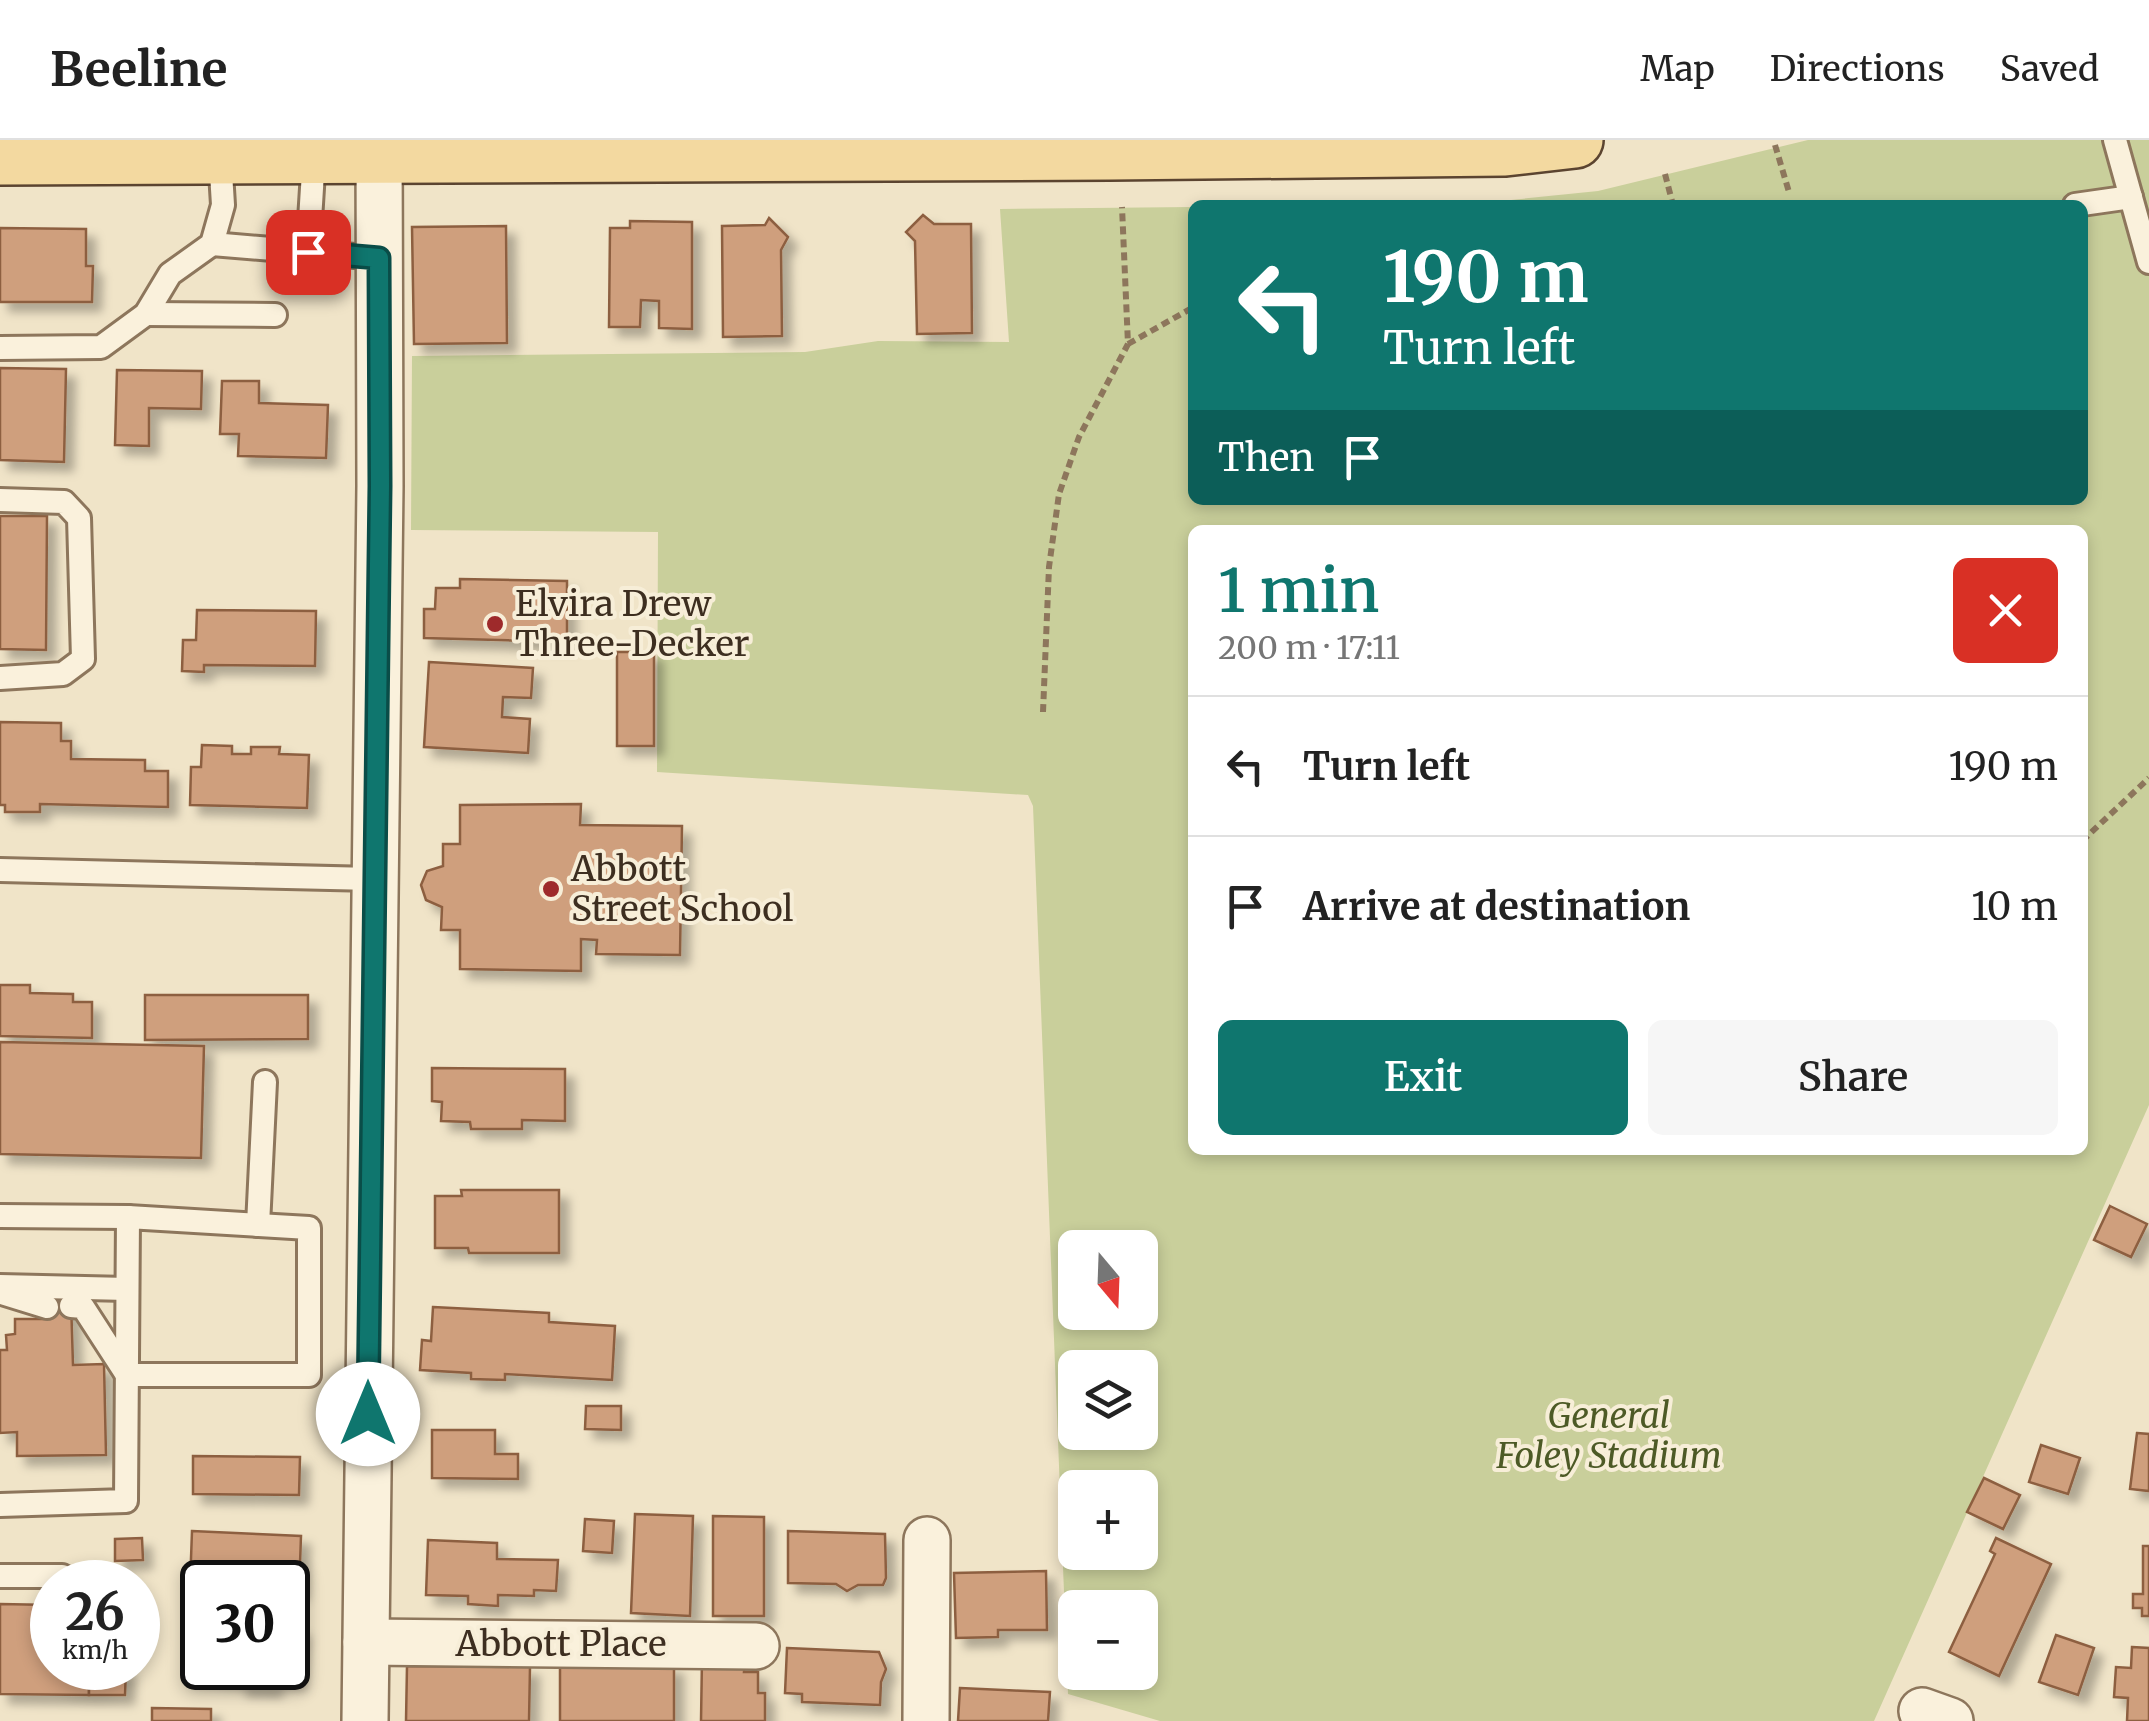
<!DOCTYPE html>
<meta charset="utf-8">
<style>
:root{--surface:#fff;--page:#f6f6f6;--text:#222;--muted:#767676;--line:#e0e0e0;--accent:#0f766e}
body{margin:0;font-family:Merriweather,serif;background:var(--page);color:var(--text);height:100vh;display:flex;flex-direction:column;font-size:38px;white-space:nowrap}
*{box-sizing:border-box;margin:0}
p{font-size:32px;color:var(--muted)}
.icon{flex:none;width:55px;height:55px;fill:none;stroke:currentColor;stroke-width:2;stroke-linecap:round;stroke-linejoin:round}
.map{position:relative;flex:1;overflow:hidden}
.panel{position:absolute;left:1188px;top:385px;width:900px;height:630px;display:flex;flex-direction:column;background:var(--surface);border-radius:15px;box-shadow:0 5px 15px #0003}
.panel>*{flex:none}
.top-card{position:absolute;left:1188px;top:60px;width:900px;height:305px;border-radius:15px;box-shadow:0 5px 15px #0003;background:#0f766e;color:#fff;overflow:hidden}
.needle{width:65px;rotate:161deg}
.fabs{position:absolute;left:1058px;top:1090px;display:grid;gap:20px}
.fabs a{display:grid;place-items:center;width:100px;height:100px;border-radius:15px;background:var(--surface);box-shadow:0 5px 15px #0003;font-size:50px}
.speed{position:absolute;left:30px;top:1420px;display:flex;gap:20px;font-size:50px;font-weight:700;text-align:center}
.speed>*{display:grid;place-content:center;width:130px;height:130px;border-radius:50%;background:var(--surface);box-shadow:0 5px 15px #0003;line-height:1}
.speed small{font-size:25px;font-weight:400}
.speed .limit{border:5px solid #111;border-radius:15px;background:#fff;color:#111}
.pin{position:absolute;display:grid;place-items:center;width:85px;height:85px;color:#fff;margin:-42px;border-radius:20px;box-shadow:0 5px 15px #0006}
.me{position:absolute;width:110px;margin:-55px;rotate:0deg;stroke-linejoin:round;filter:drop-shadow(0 0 8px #0008)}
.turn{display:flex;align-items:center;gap:35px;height:210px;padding:0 30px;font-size:45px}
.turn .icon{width:130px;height:130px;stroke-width:2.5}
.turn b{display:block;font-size:70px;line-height:85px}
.then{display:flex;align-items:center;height:95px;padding:0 30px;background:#0003;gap:20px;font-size:38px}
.round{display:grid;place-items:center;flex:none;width:105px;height:105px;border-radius:15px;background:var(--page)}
.head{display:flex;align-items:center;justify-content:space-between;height:170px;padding:0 30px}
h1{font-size:60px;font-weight:600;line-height:75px;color:var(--accent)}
.cta{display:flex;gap:20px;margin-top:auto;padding:20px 30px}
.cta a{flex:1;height:115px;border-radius:15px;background:var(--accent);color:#fff;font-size:40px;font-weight:600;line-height:115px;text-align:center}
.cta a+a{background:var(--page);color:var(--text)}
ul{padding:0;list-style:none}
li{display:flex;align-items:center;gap:30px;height:140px;padding:0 30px;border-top:2px solid var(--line)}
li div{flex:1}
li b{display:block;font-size:38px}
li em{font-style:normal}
header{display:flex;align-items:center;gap:60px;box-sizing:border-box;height:140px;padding:0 50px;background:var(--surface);border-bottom:2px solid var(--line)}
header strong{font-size:48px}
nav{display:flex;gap:55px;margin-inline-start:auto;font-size:35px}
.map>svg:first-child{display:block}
</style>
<header>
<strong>Beeline</strong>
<nav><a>Map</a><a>Directions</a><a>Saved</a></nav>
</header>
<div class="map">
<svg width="2149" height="1581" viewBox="0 0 2149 1581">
<defs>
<filter id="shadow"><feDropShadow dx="9" dy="9" stdDeviation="5" flood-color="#0004"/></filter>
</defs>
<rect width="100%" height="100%" fill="#f0e4c8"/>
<path fill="#c9cf9b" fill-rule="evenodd" d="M 1808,0 L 2149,0 L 2149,965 L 1874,1581 L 1160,1581 L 1068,1554 L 1033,666 L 1028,655 L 657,632 L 658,392 L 411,390 L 412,216 L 805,212 L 878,201 L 1009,202 L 1000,69 L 1192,67 L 1192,360 L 2082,360 L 2082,65 L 1462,65 L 1598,51 ZM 1192,390 L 2082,390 L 2082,1010 L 1192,1010 ZM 1075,1108 L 1140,1108 L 1140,1172 L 1075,1172 ZM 1075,1228 L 1140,1228 L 1140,1292 L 1075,1292 ZM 1075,1348 L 1140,1348 L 1140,1412 L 1075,1412 ZM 1075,1468 L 1140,1468 L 1140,1532 L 1075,1532 Z"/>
<g fill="#cf9f7d" stroke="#8d5f41" stroke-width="2.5" filter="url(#shadow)">
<polygon points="923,75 934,84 971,84 972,193 917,194 915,101 906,92"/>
<polygon points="769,78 788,97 781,110 782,196 723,197 722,86 765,85"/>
<polygon points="630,81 692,82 692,189 659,188 659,161 641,160 640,187 609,187 610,88 630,88"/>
<polygon points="506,86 507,203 414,204 412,87"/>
<polygon points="0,88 86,89 86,126 93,126 92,162 0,162"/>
<polygon points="0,228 66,229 64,322 0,320"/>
<polygon points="117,230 202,231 201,269 149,268 149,306 115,305"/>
<polygon points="222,241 259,241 259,263 328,265 326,318 238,316 239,294 220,294"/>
<polygon points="0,376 47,376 46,510 0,509"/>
<polygon points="460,439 567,441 567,502 424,498 424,469 435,469 436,448 460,448"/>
<polygon points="197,470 316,471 315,526 204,525 204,532 182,531 183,500 196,500"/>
<rect x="617" y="512" width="37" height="94"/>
<polygon points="429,522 533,528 531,558 503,557 502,577 530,579 528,613 424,607"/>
<polygon points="0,582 61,583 61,601 71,601 71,619 145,620 145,631 168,631 168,667 40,664 40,672 5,672 5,665 0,665"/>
<polygon points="202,605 232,606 232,614 251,614 251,607 280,607 279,614 309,615 307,668 190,665 191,627 201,627"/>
<polygon points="581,664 580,685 682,686 680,815 596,814 597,800 581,799 581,831 460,829 460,790 441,790 442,767 426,760 421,745 427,731 443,726 443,704 460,704 460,665"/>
<polygon points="0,845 30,845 30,853 73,854 73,862 92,862 92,898 0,896"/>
<polygon points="145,855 308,855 308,899 145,900"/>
<polygon points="0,902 204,906 201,1018 0,1014"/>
<polygon points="432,928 565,929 565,981 522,980 522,989 471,989 470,982 441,981 442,962 432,961"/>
<polygon points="461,1050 559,1050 559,1113 469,1113 468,1108 435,1108 435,1056 462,1056"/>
<polygon points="2110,1066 2147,1084 2131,1117 2094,1100"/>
<polygon points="71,1161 73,1225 104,1224 106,1315 17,1316 17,1292 0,1293 0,1210 7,1210 6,1195 15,1194 15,1179 47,1179 47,1162"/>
<polygon points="433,1167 549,1173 549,1182 615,1186 612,1240 505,1234 505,1240 471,1239 471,1233 420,1230 422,1200 431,1201"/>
<polygon points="586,1266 621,1266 621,1290 585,1289"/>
<polygon points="432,1290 495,1290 495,1314 518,1314 518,1339 432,1338"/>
<polygon points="2137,1293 2149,1294 2149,1351 2130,1349"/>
<polygon points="2041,1305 2080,1318 2068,1354 2029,1342"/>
<polygon points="193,1316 300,1317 299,1355 193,1354"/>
<polygon points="1984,1338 2020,1355 2003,1389 1967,1372"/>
<polygon points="635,1374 693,1376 690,1476 631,1473"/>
<polygon points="713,1376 764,1377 764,1476 713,1476"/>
<polygon points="585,1379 614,1381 612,1413 583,1411"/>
<polygon points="192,1391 301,1396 299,1451 288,1450 288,1442 202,1442 202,1446 190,1446"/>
<polygon points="788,1391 885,1394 886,1438 883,1445 858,1445 847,1451 836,1444 788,1443"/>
<polygon points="142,1398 143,1420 115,1421 115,1399"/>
<polygon points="1996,1398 2051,1424 1999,1536 1949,1512 1995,1414 1990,1411"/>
<polygon points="428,1400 497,1403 497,1419 558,1420 556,1451 534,1450 534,1456 498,1455 498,1466 468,1464 468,1456 426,1455"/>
<polygon points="2143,1406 2149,1406 2149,1476 2142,1476 2142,1468 2133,1468 2133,1454 2143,1454"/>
<polygon points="1046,1431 1047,1490 998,1490 998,1497 956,1498 954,1433"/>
<polygon points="0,1464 52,1465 52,1528 89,1528 89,1555 0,1554"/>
<polygon points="288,1487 301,1488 297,1541 273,1540 273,1548 238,1547 238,1540 185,1536 187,1497 202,1498 202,1528 288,1528"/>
<polygon points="2056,1495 2094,1508 2078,1555 2039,1542"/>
<polygon points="2132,1507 2149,1508 2149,1581 2127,1581 2128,1558 2114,1557 2116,1527 2131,1528"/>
<polygon points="787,1508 879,1512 886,1529 881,1542 880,1565 802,1562 802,1554 785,1553"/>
<polygon points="702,1518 745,1519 744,1532 758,1532 758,1553 765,1553 765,1581 701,1581"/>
<polygon points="674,1525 674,1581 560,1581 560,1526"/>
<polygon points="407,1526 530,1527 529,1581 406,1581"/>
<polygon points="89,1528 126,1528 125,1555 89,1555"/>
<polygon points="960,1548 1050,1552 1048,1581 958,1581"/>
<polygon points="152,1568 211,1569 211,1581 152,1581"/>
</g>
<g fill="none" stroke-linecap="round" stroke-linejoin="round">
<g stroke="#8d765c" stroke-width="28">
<g id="lane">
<polyline points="2115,0 2149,122"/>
<polyline points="2075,65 2131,57"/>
<polyline points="212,104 379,118"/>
<polyline points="308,112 314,16"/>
<polyline points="146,174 275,175"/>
<polyline points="0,208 101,207 146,174 170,134 212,104 223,65 220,16"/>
<polyline points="0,360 64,362 79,378 83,519 63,534 0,538"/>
<polyline points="0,730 373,739"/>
<polyline points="0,1076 128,1077"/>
<polyline points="258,1085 265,942"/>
<polyline points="0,1146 127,1149"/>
<polyline points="2,1153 47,1167"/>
<polyline points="71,1166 83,1167 127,1235"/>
<path d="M 0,1365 L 126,1361 C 127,1267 127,1172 128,1077 L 309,1088 L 309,1235 L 127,1235"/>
<polyline points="0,1436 62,1436"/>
</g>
</g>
<g stroke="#8d765c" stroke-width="50">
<g id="street">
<polyline points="366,1502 756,1506"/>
<polyline points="1922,1571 1950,1581"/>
<polyline points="365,1581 380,346 379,0"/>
<polyline points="926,1581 927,1400"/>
</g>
</g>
<g stroke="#5b4430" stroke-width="60">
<polyline id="primary" points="0,17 1110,12 1505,8 1575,0"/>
</g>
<g stroke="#8d765c" stroke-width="6" stroke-dasharray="8 5" stroke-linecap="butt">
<polyline points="1775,5 1789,52"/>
<polyline points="1665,34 1673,65"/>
<polyline points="1128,204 1192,168"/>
<polyline points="1043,572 1049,427 1059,354 1079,297 1128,204 1122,67"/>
<polyline points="2082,701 2149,638"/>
</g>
<use href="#lane" stroke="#faf1dc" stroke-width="22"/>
<use href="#street" stroke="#faf1dc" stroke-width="45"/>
<use href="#primary" stroke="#f3d9a0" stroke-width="55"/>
</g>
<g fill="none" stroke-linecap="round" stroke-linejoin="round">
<g stroke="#0a4d48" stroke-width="25">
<polyline id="route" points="308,112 379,118 380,346 368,1274"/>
</g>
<use href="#route" stroke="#0f766e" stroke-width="18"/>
</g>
<g fill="#9e2a2b" stroke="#f7eed8" stroke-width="4">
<circle cx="495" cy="484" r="10"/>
<circle cx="551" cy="749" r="10"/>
</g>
<g text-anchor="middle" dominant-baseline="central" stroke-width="8" stroke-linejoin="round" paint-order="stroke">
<g font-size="35" fill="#3d2e20" stroke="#f7eed8" text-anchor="start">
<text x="515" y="464">Elvira Drew<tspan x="515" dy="40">Three-Decker</tspan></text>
<text x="571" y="729">Abbott<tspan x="571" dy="40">Street School</tspan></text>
</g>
<g font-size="35" font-style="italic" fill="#4d5a26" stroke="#f7eed8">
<text x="1609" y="1276">General<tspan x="1609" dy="40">Foley Stadium</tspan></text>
</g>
<g font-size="35" fill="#3d2e20" stroke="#f7eed8">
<text x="561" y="1504">Abbott Place</text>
</g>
</g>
</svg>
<div class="fabs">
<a><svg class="needle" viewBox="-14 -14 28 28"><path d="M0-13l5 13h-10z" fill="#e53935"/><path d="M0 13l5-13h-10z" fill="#767676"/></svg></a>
<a><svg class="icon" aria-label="layers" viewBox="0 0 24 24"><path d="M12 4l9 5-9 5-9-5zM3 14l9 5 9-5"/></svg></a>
<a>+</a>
<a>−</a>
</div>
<div class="speed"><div>26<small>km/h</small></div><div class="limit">30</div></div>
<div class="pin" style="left:308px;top:112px;background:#d93025"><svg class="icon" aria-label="arrive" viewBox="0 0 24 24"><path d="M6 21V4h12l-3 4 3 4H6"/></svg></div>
<svg class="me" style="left:368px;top:1274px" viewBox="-20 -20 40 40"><circle r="19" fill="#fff"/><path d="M0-13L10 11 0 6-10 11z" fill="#0f766e"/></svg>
<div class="top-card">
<div class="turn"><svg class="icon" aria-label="left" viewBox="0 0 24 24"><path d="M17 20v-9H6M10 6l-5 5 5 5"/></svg><div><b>190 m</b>Turn left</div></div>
<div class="then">Then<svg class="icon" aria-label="arrive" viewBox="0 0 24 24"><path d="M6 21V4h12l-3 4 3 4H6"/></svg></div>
</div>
<section class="panel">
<div class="head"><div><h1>1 min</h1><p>200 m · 17:11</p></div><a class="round" style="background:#d93025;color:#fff"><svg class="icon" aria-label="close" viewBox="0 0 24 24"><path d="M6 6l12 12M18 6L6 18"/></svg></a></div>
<ul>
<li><svg class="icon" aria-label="left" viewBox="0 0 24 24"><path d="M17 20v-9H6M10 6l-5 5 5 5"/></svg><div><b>Turn left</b></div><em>190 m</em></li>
<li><svg class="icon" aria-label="arrive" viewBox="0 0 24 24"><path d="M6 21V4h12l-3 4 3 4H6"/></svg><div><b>Arrive at destination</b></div><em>10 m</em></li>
</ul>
<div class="cta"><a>Exit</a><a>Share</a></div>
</section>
</div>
